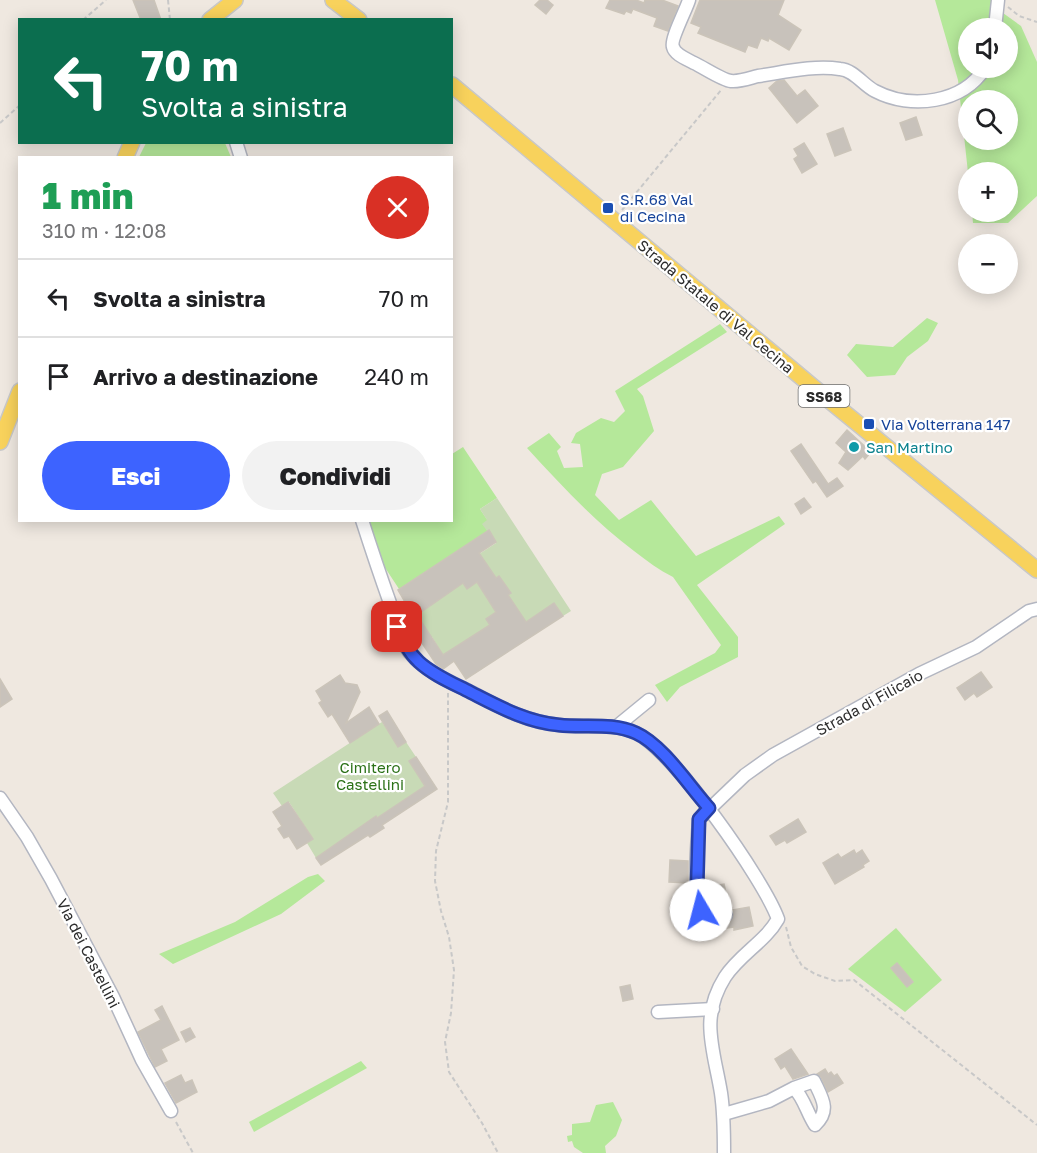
<!DOCTYPE html>
<html lang="it">
<meta charset="utf-8">
<style>
:root{--surface:#fff;--page:#f2f2f2;--text:#202124;--muted:#757577;--line:#e0e0e0;--accent:#3d63ff}
body{margin:0;font-family:"Golos Text",sans-serif;background:var(--page);color:var(--text);height:100vh;display:flex;flex-direction:column;font-size:22px;white-space:nowrap}
*{box-sizing:border-box;margin:0}
p{font-size:20px;color:var(--muted)}
.icon{flex:none;width:33px;height:33px;fill:none;stroke:currentColor;stroke-width:2;stroke-linecap:round;stroke-linejoin:round}
.map{position:relative;flex:1;overflow:hidden}
.panel{position:absolute;left:18px;top:156px;width:435px;height:366px;display:flex;flex-direction:column;background:var(--surface);border-radius:0px;box-shadow:0 3px 15px #0003}
.panel>*{flex:none}
.top-card{position:absolute;left:18px;top:18px;width:435px;height:126px;border-radius:0px;box-shadow:0 3px 15px #0003;background:#0b6e4f;color:#fff;overflow:hidden}
.tools{position:absolute;left:958px;top:18px;display:grid;gap:12px}
.tools a{display:grid;place-items:center;width:60px;height:60px;border-radius:50%;background:var(--surface);box-shadow:0 3px 15px #0003;font-size:30px}
.pin{position:absolute;display:grid;place-items:center;width:51px;height:51px;color:#fff;margin:-26px;border-radius:12px;box-shadow:0 3px 9px #0006}
.me{position:absolute;width:66px;margin:-33px;rotate:352deg;stroke-linejoin:round;filter:drop-shadow(0 0 4px #0008)}
.turn{display:flex;align-items:center;gap:21px;height:126px;padding:0 24px;font-size:27px}
.turn .icon{width:78px;height:78px;stroke-width:2.5}
.turn b{display:block;font-size:42px;line-height:51px}
.round{display:grid;place-items:center;flex:none;width:63px;height:63px;border-radius:32px;background:var(--page)}
.headline{display:flex;align-items:center;justify-content:space-between;height:102px;padding:0 24px}
h1{font-size:36px;font-weight:800;line-height:45px;color:#1e9e55}
.primary-button{display:flex;gap:12px;margin-top:auto;padding:12px 24px}
.primary-button a{flex:1;height:69px;border-radius:36px;background:var(--accent);color:#fff;font-size:24px;font-weight:800;line-height:69px;text-align:center}
.primary-button a+a{background:var(--page);color:var(--text)}
ul{padding:0;list-style:none}
li{display:flex;align-items:center;gap:18px;height:78px;padding:0 24px;border-top:2px solid var(--line)}
li div{flex:1}
li b{display:block;font-size:22px}
li em{font-style:normal}
.map>svg:first-child{display:block}
</style>
<div class="map">
<svg width="1037" height="1153" viewBox="0 0 1037 1153">
<rect width="100%" height="100%" fill="#efe8e0"/>
<g fill="#b5e89a" fill-rule="evenodd">
<path d="M 935,0 L 996,0 L 996,8 L 1021,26 L 1037,62 L 1037,196 L 1008,223 L 973,223 L 972,212 L 1008,212 L 1008,172 L 969,172 L 969,182 L 958,80 ZM 969,28 L 1008,28 L 1008,68 L 969,68 ZM 969,100 L 1008,100 L 1008,140 L 969,140 Z"/>
<polygon points="146,143 225,143 231,157 139,157"/>
<polygon points="927,318 938,323 928,341 907,357 895,375 867,377 847,355 856,344 893,347"/>
<path d="M 720,324 L 727,332 L 637,389 L 643,396 L 654,431 L 623,467 L 602,474 L 595,495 L 619,520 L 651,500 L 696,556 L 779,516 L 785,524 L 697,585 L 738,637 L 738,657 L 680,687 L 667,702 L 655,685 L 715,653 L 721,645 L 673,577 C 659,570 647,561 634,551 C 594,521 561,485 527,448 L 549,433 L 561,447 L 557,451 L 564,468 L 583,467 L 580,444 L 571,443 L 576,433 L 601,418 L 614,422 L 625,411 L 615,391 Z"/>
<polygon points="463,447 497,498 480,509 488,521 487,532 399,589 382,563 369,521 452,520 452,454"/>
<polygon points="318,874 325,881 281,914 173,964 159,954 235,922 308,877"/>
<polygon points="896,928 942,980 905,1012 848,969"/>
<polygon points="361,1061 367,1068 254,1132 249,1122"/>
<polygon points="613,1102 622,1120 616,1136 605,1146 606,1153 583,1153 574,1147 572,1141 568,1142 567,1136 572,1135 572,1124 590,1122 596,1105"/>
</g>
<g fill="#c8dab6" fill-rule="evenodd">
<path d="M 497,498 L 571,611 L 563,616 L 554,604 L 474,657 L 482,669 L 475,673 L 457,646 L 443,655 L 432,637 L 421,643 L 419,640 L 429,633 L 417,615 L 430,606 L 406,602 L 496,543 L 482,524 L 487,520 L 480,509 ZM 482,558 L 496,578 L 499,576 L 511,593 L 508,595 L 521,616 L 462,643 L 490,625 L 486,619 L 498,612 L 478,581 L 467,588 L 463,583 Z"/>
<polygon points="382,722 398,746 406,742 416,757 409,761 425,786 377,818 376,817 316,858 307,843 313,839 289,802 282,806 273,793"/>
</g>
<g fill="#c8c2bb" stroke="#cbc4b9" stroke-width="1.5" fill-rule="evenodd">
<polygon points="133,0 154,0 161,20 141,20"/>
<polygon points="540,0 547,0 553,5 546,14 535,5"/>
<polygon points="610,0 636,0 644,3 645,0 662,0 678,6 668,31 654,26 657,18 633,9 631,13 626,11 624,14 606,8"/>
<polygon points="700,0 784,0 778,15 801,30 789,50 769,38 768,41 761,38 757,48 748,45 745,52 698,33 701,27 691,23"/>
<polygon points="784,80 797,96 805,90 818,106 797,123 769,88 777,81"/>
<polygon points="916,117 922,135 906,140 900,123"/>
<polygon points="843,128 851,150 835,156 827,134"/>
<polygon points="804,143 817,164 802,173 794,159 798,156 794,149"/>
<polygon points="847,430 871,452 865,459 863,456 848,470 839,463 846,452 836,443"/>
<polygon points="801,444 828,484 837,478 843,486 827,497 816,481 813,483 791,451"/>
<polygon points="804,498 811,507 801,514 795,504"/>
<path d="M 489,530 L 496,542 L 479,553 L 496,578 L 499,576 L 511,593 L 508,595 L 526,622 L 554,603 L 563,616 L 466,679 L 454,661 L 443,669 L 436,664 L 401,612 L 408,607 L 398,590 ZM 477,582 L 496,612 L 486,619 L 490,625 L 443,655 L 417,615 L 463,583 L 467,589 Z"/>
<polygon points="981,672 992,687 977,697 974,693 965,700 957,688"/>
<polygon points="340,675 345,683 357,685 360,692 346,723 369,707 379,724 350,743 332,714 328,717 319,703 322,701 316,691"/>
<polygon points="0,679 12,699 0,707"/>
<polygon points="387,711 406,742 398,747 379,716"/>
<polygon points="416,757 437,789 382,825 384,828 370,837 368,835 321,865 316,858 376,816 377,818 425,786 409,761"/>
<polygon points="288,802 313,839 297,849 289,836 284,838 278,829 282,826 273,812"/>
<polygon points="798,819 806,832 787,843 785,840 776,845 770,836"/>
<polygon points="854,850 856,854 862,850 869,861 863,865 864,867 835,884 823,863 838,854 841,858"/>
<polygon points="670,860 688,861 688,883 669,882"/>
<polygon points="724,884 727,898 715,901 712,886"/>
<polygon points="749,907 753,926 734,930 734,927 706,931 705,924 730,922 734,915 732,910"/>
<polygon points="897,963 913,982 907,987 891,968"/>
<polygon points="630,985 633,999 623,1001 620,987"/>
<polygon points="162,1006 179,1040 161,1049 167,1061 155,1067 138,1032 161,1020 155,1010"/>
<polygon points="190,1028 195,1037 186,1042 181,1032"/>
<polygon points="791,1049 808,1074 793,1079 785,1066 781,1069 775,1059"/>
<polygon points="825,1069 828,1074 831,1072 834,1076 837,1074 843,1083 828,1092 821,1077 817,1074"/>
<polygon points="181,1075 185,1083 192,1080 197,1092 176,1103 165,1083"/>
</g>
<g fill="none" stroke-linecap="round" stroke-linejoin="round">
<g stroke="#b3b6c1" stroke-width="15">
<g id="minor">
<path d="M 689,0 C 686,10 670,40 673,47 C 675,55 687,59 694,63 C 703,67 722,80 731,81 C 739,82 750,78 758,76 C 785,72 814,65 840,69 C 854,70 863,85 875,91 C 911,110 963,103 985,68"/>
<polyline points="995,28 998,0"/>
<polyline points="236,142 241,158"/>
<path d="M 362,520 C 371,548 380,575 390,603 C 395,620 399,638 410,653 C 425,671 446,680 467,690 C 497,706 525,722 559,725 C 584,728 613,722 636,733 C 673,750 764,880 778,919 C 765,942 740,954 725,977 C 699,1018 714,1050 721,1093 C 724,1113 724,1133 724,1153"/>
<polyline points="616,727 649,700"/>
<polyline points="0,798 27,837 51,879 113,997 142,1060 171,1111"/>
<path d="M 726,915 L 707,916 C 690,898 698,844 699,819 L 745,775 L 773,755 L 919,674 L 976,647 L 1029,611 L 1037,609"/>
<polyline points="658,1012 713,1009"/>
<path d="M 724,1114 L 769,1101 L 794,1088 C 804,1098 807,1113 815,1125 C 831,1110 822,1098 814,1081 L 794,1088"/>
</g>
</g>
<g stroke="#c8c8c8" stroke-width="18">
<g id="major">
<polyline points="333,0 359,20"/>
<polyline points="210,20 235,0"/>
<polyline points="452,85 813,387 1037,570"/>
<polyline points="125,158 132,142"/>
<polyline points="0,442 20,391"/>
</g>
</g>
<g stroke="#c8c8c8" stroke-width="2" stroke-dasharray="4.5 3" stroke-linecap="butt">
<polyline points="168,0 170,20"/>
<polyline points="1008,7 1019,16 1037,22"/>
<polyline points="83,20 106,0"/>
<polyline points="0,123 20,105"/>
<polyline points="622,210 722,89"/>
<polyline points="448,693 448,802 436,851 435,881 441,911 449,937 454,970 451,1013 445,1042 449,1072 482,1123 498,1153"/>
<polyline points="786,927 791,947 802,966 815,974 835,981 854,980 1037,1125"/>
<polyline points="176,1122 193,1153"/>
</g>
<use href="#minor" stroke="#fff" stroke-width="12"/>
<use href="#major" stroke="#f8d25c" stroke-width="15"/>
</g>
<g fill="none" stroke-linecap="round" stroke-linejoin="round">
<g stroke="#2840a6" stroke-width="15">
<path id="route" d="M 397,627 C 403,640 408,652 419,662 C 432,674 450,682 466,690 C 496,705 525,722 559,725 C 584,728 612,722 636,733 C 663,745 689,786 709,808 L 699,819 L 697,889 L 701,910"/>
</g>
<use href="#route" stroke="#3d63ff" stroke-width="10"/>
</g>
<g fill="#1a4fb4" stroke="#fff" stroke-width="2">
<rect x="602" y="202" width="12" height="12" rx="3"/>
<rect x="863" y="418" width="12" height="12" rx="3"/>
</g>
<circle fill="#0f9aa8" stroke="#fff" stroke-width="2" cx="854" cy="447" r="6"/>
<g text-anchor="middle" dominant-baseline="central" stroke-width="4.5" stroke-linejoin="round" paint-order="stroke">
<rect fill="#fff" stroke="#6c6c6c" stroke-width="1.5" x="798.5" y="385" width="51" height="22" rx="4.5"/>
<g font-size="14" font-weight="bold" fill="#2d2d2d">
<text x="824" y="396">SS68</text>
</g>
<g font-size="15" fill="#164399" stroke="#fff" text-anchor="start">
<text x="620" y="199">S.R.68 Val<tspan x="620" dy="17">di Cecina</tspan></text>
<text x="881" y="424">Via Volterrana 147</text>
</g>
<g font-size="15" fill="#2d2d2d" stroke="#fff">
<text transform="translate(716 306) rotate(40)">Strada Statale di Val Cecina</text>
<text transform="translate(869 702) rotate(-29)">Strada di Filicaio</text>
<text transform="translate(89 953) rotate(63)">Via dei Castellini</text>
</g>
<g font-size="15" fill="#0d838f" stroke="#fff" text-anchor="start">
<text x="866" y="447">San Martino</text>
</g>
<g font-size="15" fill="#2b7117" stroke="#fff">
<text x="370" y="767">Cimitero<tspan x="370" dy="17">Castellini</tspan></text>
</g>
</g>
</svg>
<div class="tools">
<a><svg class="icon" aria-label="sound" viewBox="0 0 24 24"><path d="M4 9h4l5-4v14l-5-4H4zM17 9q2 3 0 6"/></svg></a>
<a><svg class="icon" aria-label="search" viewBox="0 0 24 24"><circle cx="10" cy="10" r="6"/><path d="M15 15l6 6"/></svg></a>
<a>+</a>
<a>−</a>
</div>
<div class="pin" style="left:397px;top:627px;background:#d93025"><svg class="icon" aria-label="arrive" viewBox="0 0 24 24"><path d="M6 21V4h12l-3 4 3 4H6"/></svg></div>
<svg class="me" style="left:701px;top:910px" viewBox="-20 -20 40 40"><circle r="19" fill="#fff"/><path d="M0-13L10 11 0 6-10 11z" fill="#3d63ff"/></svg>
<div class="top-card">
<div class="turn"><svg class="icon" aria-label="left" viewBox="0 0 24 24"><path d="M17 20v-9H6M10 6l-5 5 5 5"/></svg><div><b>70 m</b>Svolta a sinistra</div></div>
</div>
<section class="panel">
<div class="headline"><div><h1>1 min</h1><p>310 m · 12:08</p></div><a class="round" style="background:#d93025;color:#fff"><svg class="icon" aria-label="close" viewBox="0 0 24 24"><path d="M6 6l12 12M18 6L6 18"/></svg></a></div>
<ul>
<li><svg class="icon" aria-label="left" viewBox="0 0 24 24"><path d="M17 20v-9H6M10 6l-5 5 5 5"/></svg><div><b>Svolta a sinistra</b></div><em>70 m</em></li>
<li><svg class="icon" aria-label="arrive" viewBox="0 0 24 24"><path d="M6 21V4h12l-3 4 3 4H6"/></svg><div><b>Arrivo a destinazione</b></div><em>240 m</em></li>
</ul>
<div class="primary-button"><a>Esci</a><a>Condividi</a></div>
</section>
</div>
